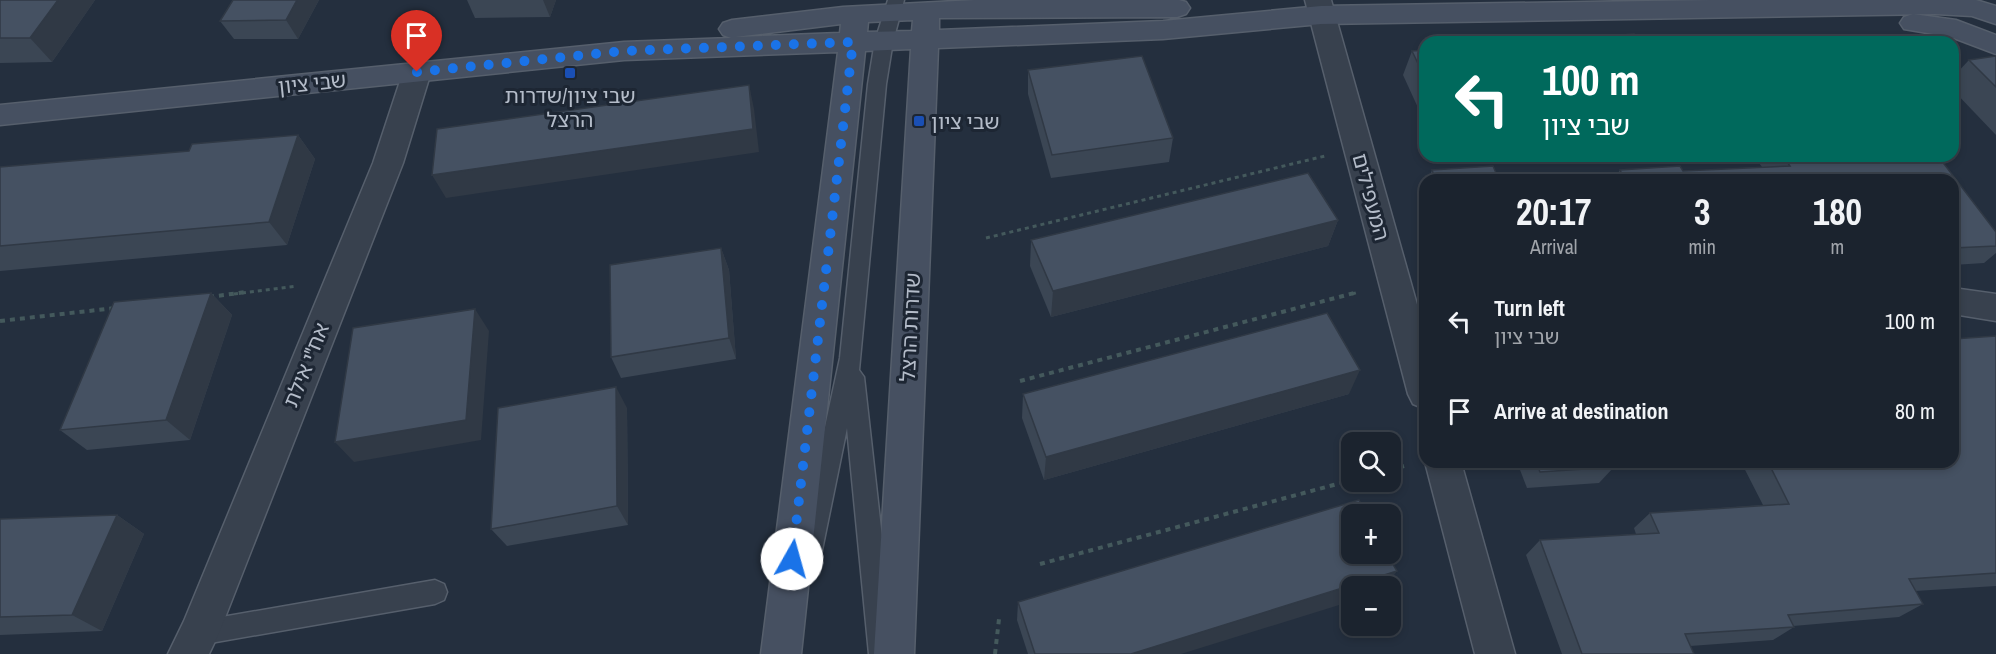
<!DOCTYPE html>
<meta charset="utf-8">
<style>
:root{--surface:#1b232e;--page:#282f3a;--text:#f1f3f6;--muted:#a0a4aa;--line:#39404a}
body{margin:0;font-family:"Archivo Narrow","Noto Sans Hebrew",sans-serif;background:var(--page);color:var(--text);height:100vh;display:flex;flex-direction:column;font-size:22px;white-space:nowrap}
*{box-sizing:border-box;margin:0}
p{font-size:20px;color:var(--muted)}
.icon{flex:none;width:33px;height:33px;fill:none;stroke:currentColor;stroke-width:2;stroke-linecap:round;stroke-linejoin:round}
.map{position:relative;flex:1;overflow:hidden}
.details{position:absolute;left:1419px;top:174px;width:540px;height:294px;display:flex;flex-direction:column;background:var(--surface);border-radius:18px;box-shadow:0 3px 9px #0003,0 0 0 2px var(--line)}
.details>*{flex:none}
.guide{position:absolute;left:1419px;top:36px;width:540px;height:126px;border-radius:18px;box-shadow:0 3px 9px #0003,0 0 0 2px var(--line);background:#00695c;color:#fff;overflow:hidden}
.fabs{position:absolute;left:1341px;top:432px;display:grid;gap:12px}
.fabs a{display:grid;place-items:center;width:60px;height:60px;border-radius:12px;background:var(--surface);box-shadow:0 3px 9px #0003,0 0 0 2px var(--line);font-size:30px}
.pin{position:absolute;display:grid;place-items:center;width:51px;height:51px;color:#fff;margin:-62px -26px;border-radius:50% 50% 50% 0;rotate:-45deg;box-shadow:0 0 6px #0007}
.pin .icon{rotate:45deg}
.me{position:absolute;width:66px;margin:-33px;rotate:7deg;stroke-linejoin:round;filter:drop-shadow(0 0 4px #0008)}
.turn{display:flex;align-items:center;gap:21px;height:126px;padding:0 24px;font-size:27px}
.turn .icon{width:78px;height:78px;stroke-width:2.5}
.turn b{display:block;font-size:42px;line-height:51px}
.eta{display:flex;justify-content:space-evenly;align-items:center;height:102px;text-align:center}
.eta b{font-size:36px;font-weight:800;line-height:42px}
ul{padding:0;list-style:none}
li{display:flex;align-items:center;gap:18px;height:90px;padding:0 24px}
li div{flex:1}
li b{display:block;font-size:22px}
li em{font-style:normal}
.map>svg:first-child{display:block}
</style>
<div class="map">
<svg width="1996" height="654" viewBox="0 0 1996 654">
<rect width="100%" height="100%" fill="#242f3e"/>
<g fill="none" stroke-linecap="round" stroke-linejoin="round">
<g stroke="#565f6c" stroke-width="3">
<g id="lane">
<polygon points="888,0 904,0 893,41 886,84 859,370 864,377 895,654 869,654 847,428 820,560 817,568 808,571 799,568 796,560 840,358 868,84 875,41"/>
<polygon points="435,580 444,584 447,592 444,600 435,604 199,645 190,642 186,633 190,624 199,621"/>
</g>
</g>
<g stroke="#565f6c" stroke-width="3">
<g id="street">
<polygon points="1305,0 1331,0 1425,333 1425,409 1413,404 1408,394"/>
<polygon points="417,62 427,65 431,72 403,163 219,633 209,654 168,654 184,621 373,163 403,72 407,65"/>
<polygon points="1953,288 1996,294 1996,321 1953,314"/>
<polygon points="1425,462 1461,462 1515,654 1475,654"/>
</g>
</g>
<g stroke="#565f6c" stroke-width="3">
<g id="secondary">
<path d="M 975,0 L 1179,0 L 1186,2 L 1190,8 L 1186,14 L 1177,17 L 939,18 L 939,30 L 1163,21 L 1321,6 L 1711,0 L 1976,0 L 1996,6 L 1996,24 L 1972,16 L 1935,14 L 1321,24 L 1163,39 L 938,48 L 914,654 L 874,654 L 911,49 L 865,51 L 801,654 L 761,654 L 838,52 L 624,60 L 0,125 L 0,105 L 624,42 L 731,38 L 723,35 L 719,29 L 723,23 L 732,20 L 843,7 ZM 913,20 L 912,31 L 867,32 L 868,22 ZM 841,24 L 840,33 L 735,37 Z"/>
<polygon points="1913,14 1956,20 1996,35 1996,54 1951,37 1904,29 1900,23 1904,17"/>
</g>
</g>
<g stroke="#44595c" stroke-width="3" stroke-dasharray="4 4" stroke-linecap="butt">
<polyline points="986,238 1325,156"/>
<polyline points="234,294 297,286"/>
<polyline points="1352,294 1359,292"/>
</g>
<g stroke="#44595c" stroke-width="4" stroke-dasharray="5 5" stroke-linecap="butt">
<polyline points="209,297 246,292"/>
<polyline points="0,321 115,308"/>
<polyline points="1020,381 1358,292"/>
<polyline points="1390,470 1404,466"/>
<polyline points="1040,564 1352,480"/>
<polyline points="995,654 999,619"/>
</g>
<use href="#lane" fill="#38414e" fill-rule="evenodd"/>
<use href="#street" fill="#38414e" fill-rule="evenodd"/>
<use href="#secondary" fill="#465061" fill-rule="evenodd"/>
</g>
<g fill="#3b4654">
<polygon points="0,0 95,0 52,62 0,63"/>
<polygon points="233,0 319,0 298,39 234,39 220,21"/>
<polygon points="467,0 556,0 550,17 475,18"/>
<polygon points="1425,50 1425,123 1403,75 1412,51"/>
<polygon points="1996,56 1996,135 1953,90 1953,77 1969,60"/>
<polygon points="1028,70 1173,138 1169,162 1051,178 1028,94"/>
<polygon points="298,135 315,159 287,245 0,271 0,167 189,151"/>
<polygon points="1754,156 1938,156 1996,232 1996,253 1984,263 1953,265 1953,180 1613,180 1620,170 1683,171 1762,167"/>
<polygon points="1432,170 1499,180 1428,180"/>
<polygon points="1338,220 1328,246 1051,317 1030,266 1031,240"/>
<polygon points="721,248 729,270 736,359 621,378 611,357"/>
<polygon points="211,293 232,315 190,440 87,450 60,430"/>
<polygon points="1996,336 1996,586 1915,591 1923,604 1899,617 1793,626 1794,627 1773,640 1690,646 1694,654 1562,654 1526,555 1540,540 1636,534 1634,528 1650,513 1763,505 1741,462 1953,462"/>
<polygon points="1023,394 1349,394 1044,480 1022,418"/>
<polygon points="627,408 628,525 507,546 491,529"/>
<polygon points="1517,462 1612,462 1614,467 1599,483 1527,488"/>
<polygon points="117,515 144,534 102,631 0,635 0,519"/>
<polygon points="1018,602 1181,654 1028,654 1017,620"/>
</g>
<g fill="#303945">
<polygon points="58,0 95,0 52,62 30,38"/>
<polygon points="297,0 319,0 298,39 286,20"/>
<polygon points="543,0 556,0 550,17"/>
<polygon points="749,85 754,109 759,152 446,198 432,175"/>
<polygon points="298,135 315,159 287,245 269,222"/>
<polygon points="1338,220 1328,246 1051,317 1053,291"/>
<polygon points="721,248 729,270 736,359 729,338"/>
<polygon points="211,293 232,315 190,440 166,420"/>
<polygon points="475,309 489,331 481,440 354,462 335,442"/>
<polygon points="1360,370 1349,394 1044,480 1046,457"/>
<polygon points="616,387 627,408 628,525 617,506"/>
<polygon points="117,515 144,534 102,631 72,615"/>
<polygon points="1397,571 1386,586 1352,586 1352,601 1181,654 1131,654"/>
</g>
<g fill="#455162" stroke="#303945" stroke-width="1.5">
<polygon points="0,0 58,0 30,38 0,38"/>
<polygon points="233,0 297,0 286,20 220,21"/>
<polygon points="1634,34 1640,42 1526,42"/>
<polygon points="1425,50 1425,78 1412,51"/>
<polygon points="1142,56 1173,138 1052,155 1028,70"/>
<polygon points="1996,56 1996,87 1969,60"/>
<polygon points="749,85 753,129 432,175 437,129"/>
<polygon points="298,135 269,222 0,246 0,167 189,151 192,144"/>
<polygon points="1783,156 1938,156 1996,232 1996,246 1953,248 1953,180 1625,180 1620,170 1680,166 1683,171 1790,166"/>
<polygon points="1493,166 1499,180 1436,180 1432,170"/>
<polygon points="1308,173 1338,220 1053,291 1031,240"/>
<polygon points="721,248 729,338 611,357 610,265"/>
<polygon points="211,293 166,420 60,430 114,302"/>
<polygon points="475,309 466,420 335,442 353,328"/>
<polygon points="1327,313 1360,370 1046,457 1023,394"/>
<polygon points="1996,336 1996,573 1909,579 1923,604 1788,615 1794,627 1685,634 1694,654 1582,654 1540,540 1659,533 1650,513 1789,504 1768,462 1953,462 1953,339"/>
<polygon points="616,387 617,506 491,529 498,408"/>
<polygon points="1536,462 1612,462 1614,467 1540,472"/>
<polygon points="1359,500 1366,514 1352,514 1352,554 1387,554 1397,571 1131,654 1035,654 1018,602"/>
<polygon points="117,515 72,615 0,617 0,519"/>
</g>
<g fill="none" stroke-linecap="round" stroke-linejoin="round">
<polyline stroke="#1a73e8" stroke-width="10" stroke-dasharray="0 18" points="417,72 624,51 853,42 792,559"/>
</g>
<g fill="#1a4fb4" stroke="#1d2633" stroke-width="2">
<rect x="564" y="67" width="12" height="12" rx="3"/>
<rect x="913" y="115" width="12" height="12" rx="3"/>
</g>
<g text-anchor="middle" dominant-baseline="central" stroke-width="6" stroke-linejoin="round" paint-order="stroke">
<g font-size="21" fill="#b4bcc9" stroke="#1d2633">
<text transform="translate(312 83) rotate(-6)">שבי ציון</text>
<text transform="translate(1371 197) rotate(75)">המעפילים</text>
<text transform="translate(910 327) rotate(-87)">שדרות הרצל</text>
<text transform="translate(306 365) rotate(-68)">אח"י אילת</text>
</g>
<g font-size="21" fill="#b4bcc9" stroke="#1d2633">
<text x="570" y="95">שבי ציון/שדרות<tspan x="570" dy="24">הרצל</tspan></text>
<text x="931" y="121" text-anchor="start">שבי ציון</text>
</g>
</g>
</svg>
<div class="fabs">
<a><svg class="icon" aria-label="search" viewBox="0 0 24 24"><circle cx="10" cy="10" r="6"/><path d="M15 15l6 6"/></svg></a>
<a>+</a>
<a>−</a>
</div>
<div class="pin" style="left:417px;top:72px;background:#d93025"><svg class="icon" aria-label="arrive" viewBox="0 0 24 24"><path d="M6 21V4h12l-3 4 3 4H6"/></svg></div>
<svg class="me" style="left:792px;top:559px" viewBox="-20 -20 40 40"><circle r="19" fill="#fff"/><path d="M0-13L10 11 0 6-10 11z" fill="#1a73e8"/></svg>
<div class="guide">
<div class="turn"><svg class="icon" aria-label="left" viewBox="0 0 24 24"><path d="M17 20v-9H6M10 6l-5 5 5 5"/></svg><div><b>100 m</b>שבי ציון</div></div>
</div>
<section class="details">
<div class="eta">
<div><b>20:17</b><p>Arrival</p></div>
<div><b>3</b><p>min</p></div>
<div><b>180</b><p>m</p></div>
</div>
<ul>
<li><svg class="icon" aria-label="left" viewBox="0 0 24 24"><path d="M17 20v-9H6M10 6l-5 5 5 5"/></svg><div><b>Turn left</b><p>שבי ציון</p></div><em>100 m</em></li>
<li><svg class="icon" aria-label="arrive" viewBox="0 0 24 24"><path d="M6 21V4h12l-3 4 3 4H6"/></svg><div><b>Arrive at destination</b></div><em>80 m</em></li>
</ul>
</section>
</div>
